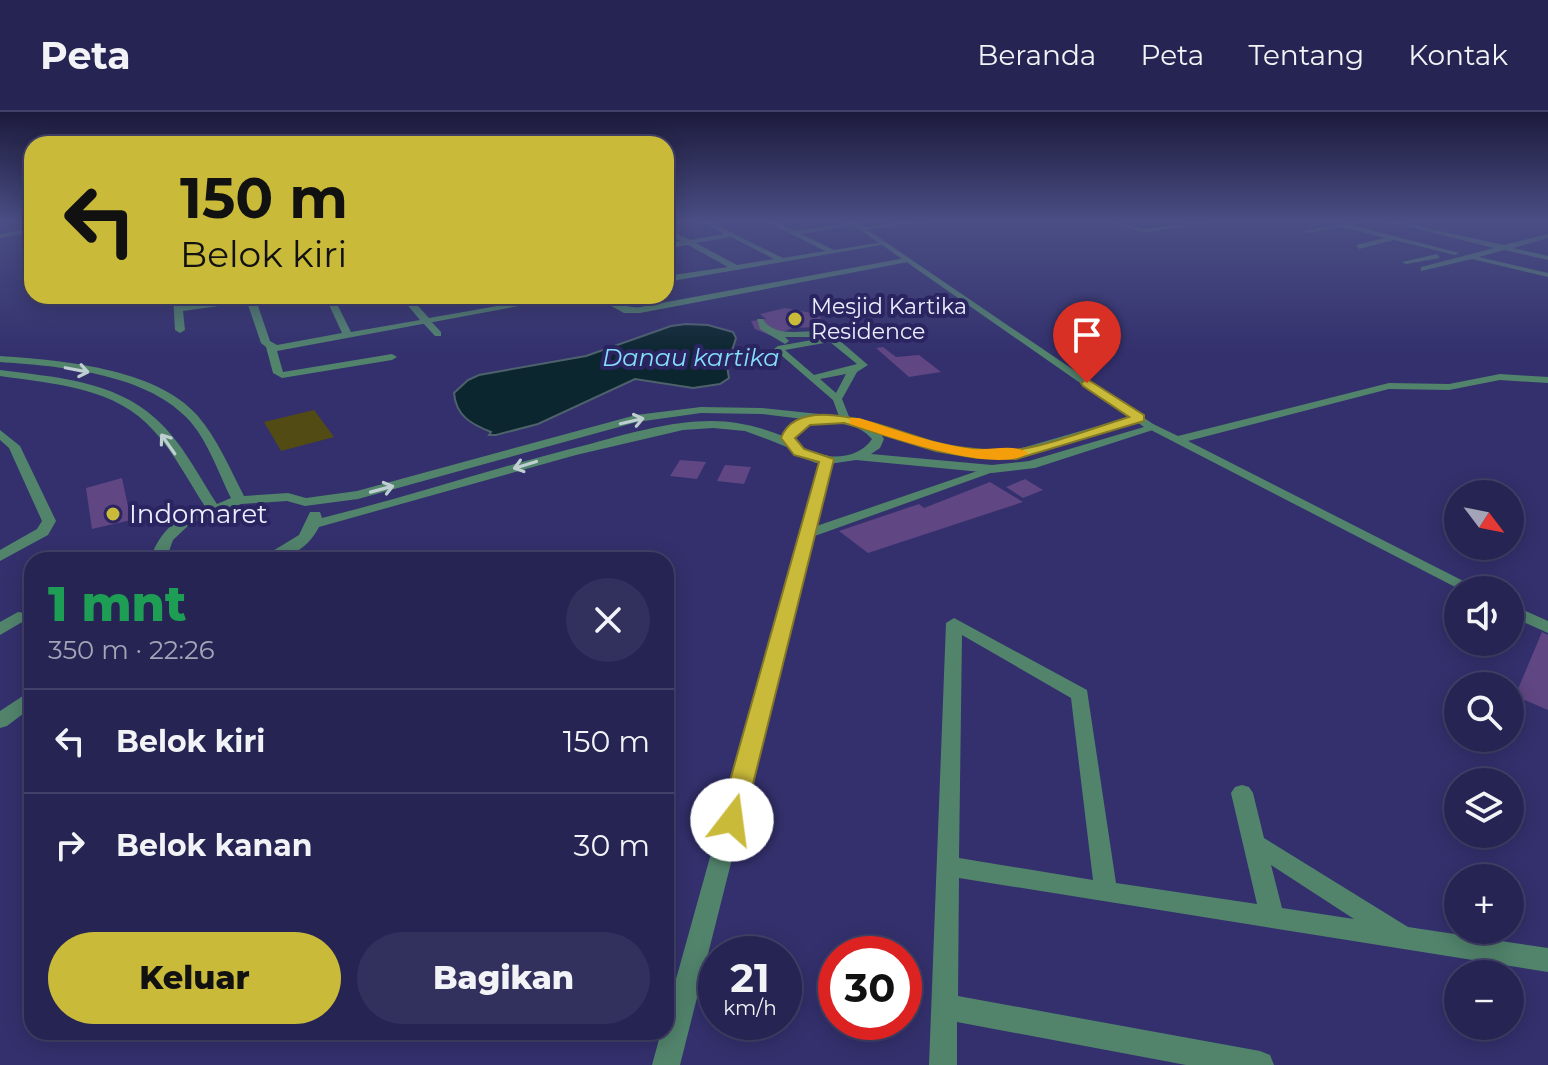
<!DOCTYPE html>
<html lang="id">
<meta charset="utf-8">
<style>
:root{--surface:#262452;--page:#32305c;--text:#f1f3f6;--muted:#a4a4b8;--line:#424169;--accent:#caba3a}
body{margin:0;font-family:Montserrat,sans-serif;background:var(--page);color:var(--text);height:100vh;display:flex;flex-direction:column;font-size:30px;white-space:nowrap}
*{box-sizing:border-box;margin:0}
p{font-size:26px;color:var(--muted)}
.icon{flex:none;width:44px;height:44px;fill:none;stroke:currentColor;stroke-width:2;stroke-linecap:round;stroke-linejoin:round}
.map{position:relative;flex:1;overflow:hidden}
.panel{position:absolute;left:24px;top:440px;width:650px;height:488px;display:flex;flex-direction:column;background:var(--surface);border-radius:24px;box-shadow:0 4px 20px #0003,0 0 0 2px var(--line)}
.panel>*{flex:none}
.top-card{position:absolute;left:24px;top:24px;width:650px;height:168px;border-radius:24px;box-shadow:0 4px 20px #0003,0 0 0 2px var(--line);background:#caba3a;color:#111;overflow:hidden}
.needle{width:52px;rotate:122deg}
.fabs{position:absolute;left:1444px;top:368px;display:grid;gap:16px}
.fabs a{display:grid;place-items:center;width:80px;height:80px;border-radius:50%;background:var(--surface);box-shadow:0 4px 20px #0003,0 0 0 2px var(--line);font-size:40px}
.speed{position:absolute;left:698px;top:824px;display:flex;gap:16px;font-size:40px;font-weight:700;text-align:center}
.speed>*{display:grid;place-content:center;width:104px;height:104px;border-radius:50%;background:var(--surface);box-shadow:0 4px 20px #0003,0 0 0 2px var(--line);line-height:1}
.speed small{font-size:20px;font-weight:400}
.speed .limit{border:12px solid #d22;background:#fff;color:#111}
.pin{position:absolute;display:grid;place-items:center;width:68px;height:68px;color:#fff;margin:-82px -34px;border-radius:50% 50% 50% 0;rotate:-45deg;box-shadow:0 0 8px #0007}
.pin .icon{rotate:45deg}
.me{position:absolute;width:88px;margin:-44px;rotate:15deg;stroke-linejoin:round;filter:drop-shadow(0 0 6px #0008)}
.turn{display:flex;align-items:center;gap:28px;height:168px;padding:0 24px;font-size:36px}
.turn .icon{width:104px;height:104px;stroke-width:2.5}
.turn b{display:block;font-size:56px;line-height:68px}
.round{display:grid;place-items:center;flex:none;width:84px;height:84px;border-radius:42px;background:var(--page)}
.overview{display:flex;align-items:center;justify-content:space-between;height:136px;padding:0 24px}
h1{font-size:48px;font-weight:800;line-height:60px;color:#1e9e55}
.cta{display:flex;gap:16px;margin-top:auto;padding:16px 24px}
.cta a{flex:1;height:92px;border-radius:48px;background:var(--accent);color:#111;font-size:32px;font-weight:800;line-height:92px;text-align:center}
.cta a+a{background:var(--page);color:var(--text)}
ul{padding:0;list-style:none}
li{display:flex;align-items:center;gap:24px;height:104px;padding:0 24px;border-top:2px solid var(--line)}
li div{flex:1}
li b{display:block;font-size:30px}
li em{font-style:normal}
header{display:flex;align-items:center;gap:48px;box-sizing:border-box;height:112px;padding:0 40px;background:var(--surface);border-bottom:2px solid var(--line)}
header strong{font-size:38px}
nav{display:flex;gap:44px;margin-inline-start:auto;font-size:28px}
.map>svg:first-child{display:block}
</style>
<header>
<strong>Peta</strong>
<nav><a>Beranda</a><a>Peta</a><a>Tentang</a><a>Kontak</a></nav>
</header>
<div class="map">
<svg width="1548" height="953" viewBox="0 0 1548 953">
<rect width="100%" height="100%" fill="#33306d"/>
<polygon fill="#524b13" points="314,298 334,325 281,339 264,310"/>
<path fill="#0b262e" stroke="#4e626c" stroke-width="2" d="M 686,212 L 708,213 L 733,220 L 736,226 L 727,254 L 729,266 L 720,272 L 693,276 L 635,267 L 538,312 L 496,323 L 489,323 L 491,320 C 471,312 456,304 454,281 L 468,268 L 479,263 L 586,244 L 671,214 Z"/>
<g fill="#604683">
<polygon points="785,196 817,202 824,210 816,215 793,216 772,224 755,217 751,209 766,207 760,202"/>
<polygon points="883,235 896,245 919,243 941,260 909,265 876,236"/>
<polygon points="680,348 706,350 697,367 670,364"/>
<polygon points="725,353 751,355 744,372 717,369"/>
<polygon points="122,366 131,408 92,417 86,376"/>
<polygon points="1025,367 1043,378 1023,386 1006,375"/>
<polygon points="990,370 1023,390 868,441 839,419 919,392 924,396"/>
<polygon points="1542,520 1548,523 1548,598 1515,584"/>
</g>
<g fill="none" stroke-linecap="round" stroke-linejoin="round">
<g fill="#52846c" fill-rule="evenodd">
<polygon points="423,207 429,207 441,220 441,224 435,224 423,211"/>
<path d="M 757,207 L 763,207 C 773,225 800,219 818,219 L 822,222 L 818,225 L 785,225 L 789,229 L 785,232 L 760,217 Z"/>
<path d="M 863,219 L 866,220 L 866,224 L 839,228 L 868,253 L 857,260 L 842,287 L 850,307 L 845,310 L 840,307 L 833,288 L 774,237 L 778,234 ZM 830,230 L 857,252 L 814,263 L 785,238 ZM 846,262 L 836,281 L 820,267 Z"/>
<polygon points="992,354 996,355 996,359 812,425 807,426 801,422 802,419"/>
</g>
<g fill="#52846c" fill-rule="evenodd">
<path d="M 702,110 L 710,110 L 783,146 L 825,139 L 767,110 L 775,110 L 795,119 L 855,110 L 857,113 L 801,122 L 834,138 L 883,130 L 887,132 L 666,170 L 666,164 L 728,155 L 688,133 L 666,136 L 666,132 L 681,129 L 666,121 L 666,116 L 690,128 L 724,122 ZM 731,125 L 774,147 L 737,153 L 696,131 Z"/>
<polygon points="904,110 925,110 860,118 856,116"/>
<polygon points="1110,110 1143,117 1208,110 1143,121"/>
<polygon points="1356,110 1352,113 1459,141 1455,143 1394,128 1359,137 1356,133 1385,126 1342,115 1308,121 1304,119"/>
<polygon points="1389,110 1399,110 1504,133 1548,122 1548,126 1513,136 1548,144 1548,148 1504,138 1479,145 1548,161 1548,165 1472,147 1421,159 1421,155 1494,136"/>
<polygon points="1437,142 1440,146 1406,152 1402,150"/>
<path d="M 905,146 L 908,150 L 640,201 L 624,201 L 593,184 C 610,184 622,197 640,195 Z"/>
<polygon points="173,184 181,184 182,194 246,184 272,184 256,188 270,229 277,233 342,221 325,184 333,184 351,220 420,208 400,184 409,184 429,206 554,184 573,184 277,239 283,260 392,242 397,245 392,248 282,266 273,261 266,235 261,231 247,190 183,199 185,218 180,221 175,218"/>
<polygon points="1500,262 1548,265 1548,271 1500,268 1449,278 1389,277 1188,329 1481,478 1461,478 1147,316 1153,312 1178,324 1389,271 1449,272"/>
<polygon points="0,318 20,334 56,409 48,423 0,449 0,438 37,417 42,409 9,336 0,328"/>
<polygon points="827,343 833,347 680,953 652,953 661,920 666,920 666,903 821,347"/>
<polygon points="1510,492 1548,509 1548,521 1510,504"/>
<polygon points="18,500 24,501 26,505 24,509 0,523 0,510"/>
<path d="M 954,506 L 1087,578 L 1116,771 L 1257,792 L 1231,681 L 1235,675 L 1242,673 L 1249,675 L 1253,681 L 1264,726 L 1408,815 L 1548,836 L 1548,860 L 959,766 L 958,884 L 1260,939 L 1270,943 L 1274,953 L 1186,953 L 957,910 L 957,953 L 929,953 L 946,511 ZM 962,523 L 1071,586 L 1093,768 L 959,746 ZM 1271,753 L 1354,807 L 1282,796 Z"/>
<polygon points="32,578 32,595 7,614 0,616 0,599"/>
</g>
<g fill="#52846c" fill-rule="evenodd">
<path d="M 849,110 L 856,110 L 1159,316 L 1035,356 L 992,361 L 856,348 L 829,352 L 816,351 L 800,345 L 789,336 L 772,329 L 745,319 L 713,316 L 683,318 L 576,343 L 319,415 C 306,440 285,448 258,448 L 299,423 L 310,400 L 320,400 L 322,406 C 411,384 497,355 586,333 C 627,322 669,309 712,309 C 736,309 760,315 783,324 L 792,312 L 803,307 L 761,302 L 701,301 L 637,310 L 358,387 L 305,394 L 287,389 L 241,392 L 190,412 L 173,428 L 168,442 L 173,448 L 157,448 L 152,442 C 164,413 179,407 206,396 C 189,370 175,342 154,319 C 116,275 54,272 0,264 L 0,258 C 53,265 114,268 156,307 C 182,330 198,363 217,392 L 231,386 C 218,360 207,326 186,305 C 143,261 58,254 0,250 L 0,244 C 59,248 156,256 197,303 C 217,326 230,357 244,384 L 288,381 L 306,386 L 357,379 L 636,303 L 701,295 L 761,296 L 857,306 L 938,332 L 977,338 L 1015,338 L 1129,305 ZM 822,310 C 842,312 858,311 872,327 C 856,352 810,349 794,326 L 804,315 ZM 1137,310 L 1144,315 L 1029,349 L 992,353 L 871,342 L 880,336 L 884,327 L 881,322 L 936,339 L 977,346 L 1016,346 Z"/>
<polygon points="32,116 32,120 0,126 0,122"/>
</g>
</g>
<defs><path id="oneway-shaft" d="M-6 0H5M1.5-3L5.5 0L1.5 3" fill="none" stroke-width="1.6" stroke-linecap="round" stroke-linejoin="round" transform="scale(2)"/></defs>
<g stroke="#beced1">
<use href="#oneway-shaft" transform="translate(77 258) rotate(11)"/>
<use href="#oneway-shaft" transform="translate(632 309) rotate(-13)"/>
<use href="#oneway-shaft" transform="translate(168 332) rotate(-125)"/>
<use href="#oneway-shaft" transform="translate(525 353) rotate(163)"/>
<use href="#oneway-shaft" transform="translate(382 377) rotate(-15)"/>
</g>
<linearGradient id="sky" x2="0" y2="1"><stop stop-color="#1c1a3c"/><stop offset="0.45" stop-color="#4a4e84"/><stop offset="1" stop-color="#4a4e84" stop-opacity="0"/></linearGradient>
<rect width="1548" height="243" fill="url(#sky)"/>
<path fill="#caba3a" stroke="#837926" stroke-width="2" d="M 1087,267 L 1144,303 L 1144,309 L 1016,347 L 977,346 L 936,339 L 844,311 L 810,313 L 795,326 L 804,337 L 834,347 L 744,708 L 740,715 L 732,718 L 723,715 L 719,708 L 819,350 L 794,343 L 781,326 C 800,275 904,323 938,331 C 962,337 987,339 1011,338 C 1040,337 1099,314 1129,305 L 1083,274 L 1081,271 Z"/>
<path fill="#f59e0b" d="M 850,306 L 859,306 C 897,318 934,332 973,337 C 989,339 1015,331 1028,341 C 998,364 884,323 850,312 Z"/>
<g fill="#caba3a" stroke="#2a2561" stroke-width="3">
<circle cx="795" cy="207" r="8"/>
<circle cx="113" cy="402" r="8"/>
</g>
<g text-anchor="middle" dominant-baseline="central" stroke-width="8" stroke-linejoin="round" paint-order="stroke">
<g font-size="22" fill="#ecedfc" stroke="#2a2561" text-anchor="start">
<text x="811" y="194">Mesjid Kartika<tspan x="811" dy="25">Residence</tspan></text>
</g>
<g font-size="24" font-style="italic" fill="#85defd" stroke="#2a2561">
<text x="691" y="245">Danau kartika</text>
</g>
<g font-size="26" fill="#ecedfc" stroke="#2a2561" text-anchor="start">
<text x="129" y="402">Indomaret</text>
</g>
</g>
</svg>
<div class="fabs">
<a><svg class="needle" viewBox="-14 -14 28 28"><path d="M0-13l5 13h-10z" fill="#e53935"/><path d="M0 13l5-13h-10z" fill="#a4a4b8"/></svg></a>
<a><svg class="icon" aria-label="sound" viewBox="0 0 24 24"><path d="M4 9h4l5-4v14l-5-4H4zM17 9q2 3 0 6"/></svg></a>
<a><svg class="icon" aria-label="search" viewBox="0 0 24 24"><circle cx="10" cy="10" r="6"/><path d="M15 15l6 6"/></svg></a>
<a><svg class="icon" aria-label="layers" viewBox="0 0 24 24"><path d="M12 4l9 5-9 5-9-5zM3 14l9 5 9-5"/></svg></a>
<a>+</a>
<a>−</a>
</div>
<div class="speed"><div>21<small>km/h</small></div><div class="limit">30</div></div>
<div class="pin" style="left:1087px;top:271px;background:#d93025"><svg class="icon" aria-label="arrive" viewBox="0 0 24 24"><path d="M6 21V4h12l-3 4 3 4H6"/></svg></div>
<svg class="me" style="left:732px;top:708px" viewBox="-20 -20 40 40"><circle r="19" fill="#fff"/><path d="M0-13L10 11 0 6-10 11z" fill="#caba3a"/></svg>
<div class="top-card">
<div class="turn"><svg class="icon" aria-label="left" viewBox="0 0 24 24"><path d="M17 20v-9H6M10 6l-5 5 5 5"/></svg><div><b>150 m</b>Belok kiri</div></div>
</div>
<section class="panel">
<div class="overview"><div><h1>1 mnt</h1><p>350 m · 22:26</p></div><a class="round"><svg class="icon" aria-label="close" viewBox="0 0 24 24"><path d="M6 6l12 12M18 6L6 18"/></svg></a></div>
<ul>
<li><svg class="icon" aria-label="left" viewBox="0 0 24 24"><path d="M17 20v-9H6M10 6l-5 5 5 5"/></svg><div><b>Belok kiri</b></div><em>150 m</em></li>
<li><svg class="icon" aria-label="right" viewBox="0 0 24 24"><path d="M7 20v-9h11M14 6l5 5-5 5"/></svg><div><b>Belok kanan</b></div><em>30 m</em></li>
</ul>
<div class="cta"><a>Keluar</a><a>Bagikan</a></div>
</section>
</div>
